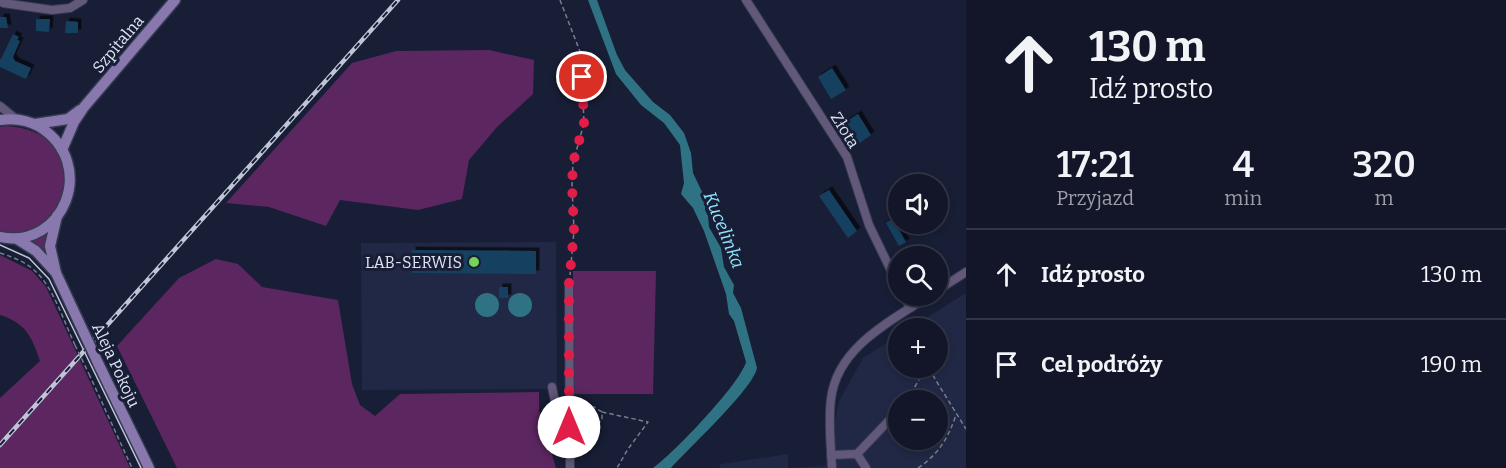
<!DOCTYPE html>
<html lang="pl">
<meta charset="utf-8">
<style>
:root{--surface:#121628;--page:#1b1f30;--text:#f1f3f6;--muted:#9c9fa8;--line:#313545}
body{margin:0;font-family:Bitter,serif;background:var(--page);color:var(--text);height:100vh;display:flex;flex-direction:column;font-size:22px;white-space:nowrap}
*{box-sizing:border-box;margin:0}
p{font-size:20px;color:var(--muted)}
.icon{flex:none;width:33px;height:33px;fill:none;stroke:currentColor;stroke-width:2;stroke-linecap:round;stroke-linejoin:round}
.map{position:relative;flex:1;overflow:hidden}
.details{display:flex;flex-direction:column;background:var(--surface);width:540px}
.details>*{flex:none}
.banner{background:#121628;color:var(--text);overflow:hidden}
.tools{position:absolute;left:888px;top:174px;display:grid;gap:12px}
.tools a{display:grid;place-items:center;width:60px;height:60px;border-radius:50%;background:var(--surface);box-shadow:0 3px 9px #0003,0 0 0 2px var(--line);font-size:30px}
.pin{position:absolute;display:grid;place-items:center;width:51px;height:51px;color:#fff;margin:-26px;border:3px solid #fff;border-radius:50%;box-shadow:0 2px 6px #0007}
.me{position:absolute;width:66px;margin:-33px;rotate:0deg;stroke-linejoin:round;filter:drop-shadow(0 0 4px #0008)}
.turn{display:flex;align-items:center;gap:21px;height:126px;padding:0 24px;font-size:27px}
.turn .icon{width:78px;height:78px;stroke-width:2.5}
.turn b{display:block;font-size:42px;line-height:51px}
.eta{display:flex;justify-content:space-evenly;align-items:center;height:102px;text-align:center}
.eta b{font-size:36px;font-weight:600;line-height:42px}
ul{padding:0;list-style:none}
li{display:flex;align-items:center;gap:18px;height:90px;padding:0 24px;border-top:2px solid var(--line)}
li div{flex:1}
li b{display:block;font-size:22px}
li em{font-style:normal}
main{display:flex;flex:1;min-height:0}
.map>svg:first-child{display:block}
</style>
<main>
<div class="map">
<svg width="966" height="468" viewBox="0 0 966 468">
<defs>
<filter id="shadow"><feDropShadow dx="3.5" dy="-3.5" stdDeviation="0" flood-color="#0009"/></filter>
</defs>
<rect width="100%" height="100%" fill="#181e35"/>
<g fill="#212845" fill-rule="evenodd">
<polygon points="556,242 557,389 362,390 361,243"/>
<path d="M 966,293 L 966,468 L 719,468 L 721,464 L 788,454 L 788,468 L 825,466 L 839,401 L 863,358 L 898,336 L 898,368 L 938,368 L 938,328 L 910,328 ZM 898,400 L 938,400 L 938,440 L 898,440 Z"/>
</g>
<g fill="#5c2761">
<polygon points="489,50 534,60 533,94 497,127 469,160 462,199 418,210 340,200 326,226 269,207 226,203 352,63 396,51"/>
<path d="M 6,126 C 100,131 70,248 0,232 L 0,127 Z"/>
<polygon points="48,233 49,257 28,242"/>
<path d="M 0,255 L 32,271 L 46,287 L 130,468 L 0,468 L 0,398 L 40,361 C 32,337 26,323 0,315 Z"/>
<polygon points="216,259 238,264 262,287 338,300 352,384 360,405 375,416 400,394 539,392 539,410 556,468 177,468 117,346 179,278"/>
<polygon points="573,271 656,271 653,394 573,394"/>
</g>
<g fill="#2f7284">
<path d="M 588,0 L 597,0 L 617,55 L 625,70 L 653,102 L 670,115 L 684,133 L 691,153 L 693,173 L 705,198 L 705,210 L 708,216 L 709,227 L 721,248 L 724,267 L 734,285 L 733,293 L 741,308 L 757,368 C 753,389 688,449 671,468 L 653,468 C 673,454 740,384 746,362 L 734,321 L 729,314 L 726,294 L 704,231 L 693,208 L 681,194 L 684,183 L 680,145 L 664,123 L 641,105 L 616,74 Z"/>
<circle cx="520" cy="305" r="12"/>
<circle cx="487" cy="305" r="12"/>
</g>
<g fill="#164060" filter="url(#shadow)">
<polygon points="0,17 6,17 8,28 0,28"/>
<polygon points="36,19 50,19 49,32 36,31"/>
<polygon points="66,21 78,22 78,33 65,33"/>
<polygon points="13,34 19,37 17,40 20,41 13,57 15,61 31,68 26,79 0,67 0,59 1,59"/>
<polygon points="832,68 846,90 831,99 818,77"/>
<polygon points="858,114 871,135 854,147 839,126"/>
<polygon points="829,190 857,231 848,238 819,196"/>
<polygon points="893,219 906,242 899,246 886,223"/>
<polygon points="412,250 536,251 536,274 412,273"/>
<rect x="499" y="287" width="9" height="11"/>
</g>
<g fill="none" stroke-linecap="round" stroke-linejoin="round">
<g stroke="#343a50" stroke-width="10">
<g id="street">
<polyline points="1,0 3,3 52,10 70,8 83,0"/>
<polyline points="746,0 847,157 869,225 898,285"/>
<polyline points="0,106 16,119"/>
<polyline points="569,283 570,468"/>
<polyline points="938,290 966,272"/>
<polyline points="904,296 910,308"/>
<polyline points="552,387 559,421 569,443"/>
<polyline points="857,454 898,411"/>
<polyline points="831,455 857,454 866,468"/>
<path d="M 832,468 C 831,445 828,422 831,399 C 837,347 891,321 929,296"/>
</g>
</g>
<g stroke="#343a50" stroke-width="13">
<g id="secondary">
<path d="M 0,120 C 13,118 28,120 40,127 C 98,164 64,250 0,237"/>
<polyline points="35,124 68,119 80,110"/>
<polyline points="62,150 74,122 84,107 175,0"/>
<polyline points="57,216 50,246 56,273 84,333"/>
<polyline points="17,239 36,251 56,273"/>
<polyline points="98,363 149,468"/>
</g>
</g>
<g stroke="#777d90" stroke-width="1.5" stroke-dasharray="4.5 3" stroke-linecap="butt">
<polyline points="560,0 581,54 584,123 573,163 572,185 574,231 570,275"/>
<path d="M 0,253 C 12,257 24,261 34,270 C 53,286 64,322 75,345"/>
<polyline points="913,317 919,328"/>
<polyline points="930,368 935,379 966,429"/>
<polyline points="89,374 132,468"/>
<polyline points="907,400 926,368"/>
<polygon points="584,405 594,407 602,412 602,421 594,424 578,412 569,409"/>
<polyline points="602,412 648,422 628,449 617,468"/>
<path d="M 918,468 C 939,454 948,438 956,415"/>
</g>
<use href="#street" stroke="#62597a" stroke-width="8"/>
<use href="#secondary" stroke="#8878ae" stroke-width="10"/>
<polyline stroke="#bfc5d6" stroke-width="1.5" points="0,245 29,258 49,279 141,468"/>
<g stroke="#bfc5d6" stroke-width="4.5">
<polyline id="rail" points="0,445 398,0"/>
</g>
<use href="#rail" stroke="#181e35" stroke-width="2" stroke-dasharray="7" stroke-linecap="butt"/>
<g stroke="#343a50" stroke-width="13" stroke-linecap="butt">
<polyline id="secondary-bridge" points="84,333 98,363"/>
</g>
<polyline stroke="#777d90" stroke-width="1.5" stroke-dasharray="4.5 3" stroke-linecap="butt" points="75,345 89,374"/>
<use href="#secondary-bridge" stroke="#8878ae" stroke-width="10"/>
</g>
<g fill="none" stroke-linecap="round" stroke-linejoin="round">
<polyline stroke="#e11d48" stroke-width="10" stroke-dasharray="0 18" points="569,427 569,284 574,231 572,185 573,163 584,123 582,77"/>
</g>
<circle fill="#75d25a" stroke="#181e35" stroke-width="2" cx="474" cy="262" r="6"/>
<g text-anchor="middle" dominant-baseline="central" stroke-width="6" stroke-linejoin="round" paint-order="stroke">
<g font-size="16" fill="#dfe5f5" stroke="#181e35">
<text transform="translate(118 44) rotate(-50)">Szpitalna</text>
<text transform="translate(845 130) rotate(58)">Złota</text>
<text transform="translate(116 365) rotate(65)">Aleja Pokoju</text>
</g>
<g font-size="16" fill="#dfe5f5" stroke="#181e35" text-anchor="end">
<text x="462" y="262">LAB-SERWIS</text>
</g>
<g font-size="18" font-style="italic" fill="#8fe6ff" stroke="#181e35">
<text transform="translate(724 230) rotate(68)">Kucelinka</text>
</g>
</g>
</svg>
<div class="tools">
<a><svg class="icon" aria-label="sound" viewBox="0 0 24 24"><path d="M4 9h4l5-4v14l-5-4H4zM17 9q2 3 0 6"/></svg></a>
<a><svg class="icon" aria-label="search" viewBox="0 0 24 24"><circle cx="10" cy="10" r="6"/><path d="M15 15l6 6"/></svg></a>
<a>+</a>
<a>−</a>
</div>
<div class="pin" style="left:582px;top:77px;background:#d93025"><svg class="icon" aria-label="arrive" viewBox="0 0 24 24"><path d="M6 21V4h12l-3 4 3 4H6"/></svg></div>
<svg class="me" style="left:569px;top:427px" viewBox="-20 -20 40 40"><circle r="19" fill="#fff"/><path d="M0-13L10 11 0 6-10 11z" fill="#e11d48"/></svg>
</div>
<section class="details">
<div class="banner">
<div class="turn"><svg class="icon" aria-label="ahead" viewBox="0 0 24 24"><path d="M12 20V5M6 11l6-6 6 6"/></svg><div><b>130 m</b>Idź prosto</div></div>
</div>
<div class="eta">
<div><b>17:21</b><p>Przyjazd</p></div>
<div><b>4</b><p>min</p></div>
<div><b>320</b><p>m</p></div>
</div>
<ul>
<li><svg class="icon" aria-label="ahead" viewBox="0 0 24 24"><path d="M12 20V5M6 11l6-6 6 6"/></svg><div><b>Idź prosto</b></div><em>130 m</em></li>
<li><svg class="icon" aria-label="arrive" viewBox="0 0 24 24"><path d="M6 21V4h12l-3 4 3 4H6"/></svg><div><b>Cel podróży</b></div><em>190 m</em></li>
</ul>
</section>
</main>
